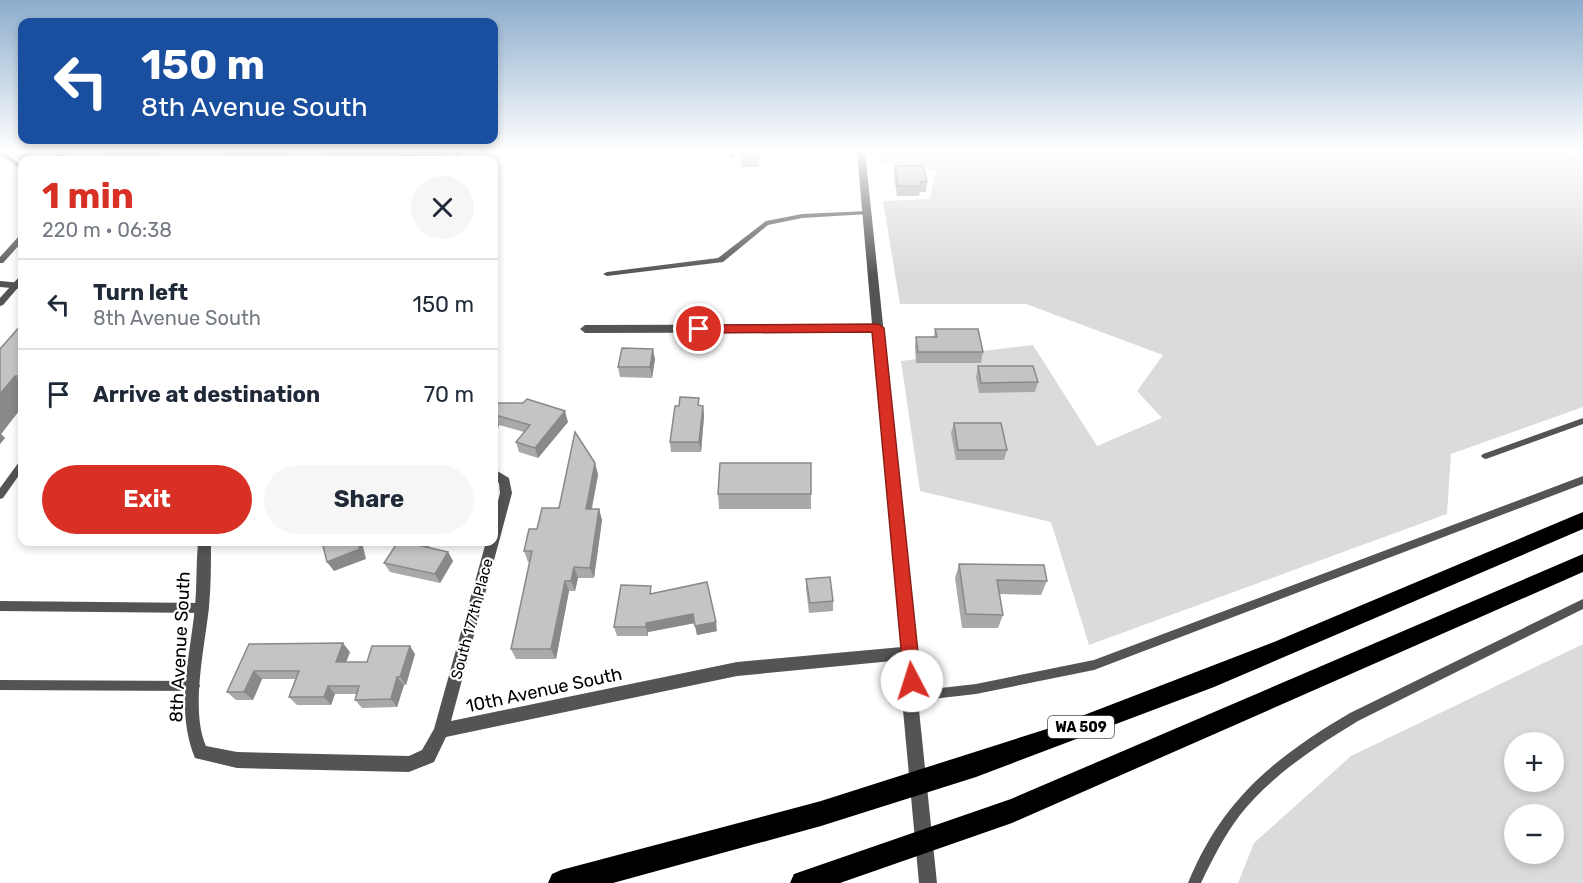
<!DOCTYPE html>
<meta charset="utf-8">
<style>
:root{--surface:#fff;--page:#f6f6f7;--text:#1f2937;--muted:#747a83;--line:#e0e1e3;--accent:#d93025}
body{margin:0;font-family:Rubik,sans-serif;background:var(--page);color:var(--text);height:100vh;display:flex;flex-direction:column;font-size:22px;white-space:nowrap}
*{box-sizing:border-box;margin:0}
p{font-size:20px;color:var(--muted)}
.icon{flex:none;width:33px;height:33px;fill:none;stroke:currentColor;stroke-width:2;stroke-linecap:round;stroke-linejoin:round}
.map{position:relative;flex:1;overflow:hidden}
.side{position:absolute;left:18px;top:156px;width:480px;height:390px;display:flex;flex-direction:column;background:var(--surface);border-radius:12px;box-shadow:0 3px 9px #0003}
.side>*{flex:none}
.hud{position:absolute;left:18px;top:18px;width:480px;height:126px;border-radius:12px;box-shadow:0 3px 9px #0003;background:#1a4fa0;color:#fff;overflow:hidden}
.buttons{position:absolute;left:1504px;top:732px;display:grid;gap:12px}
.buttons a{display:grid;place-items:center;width:60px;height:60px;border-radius:50%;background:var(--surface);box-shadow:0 3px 9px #0003;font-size:30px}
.pin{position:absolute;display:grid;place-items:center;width:51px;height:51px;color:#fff;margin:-26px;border:3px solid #fff;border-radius:50%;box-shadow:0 2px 6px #0007}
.me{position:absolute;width:66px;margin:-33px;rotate:355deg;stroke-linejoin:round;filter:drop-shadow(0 0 4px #0008)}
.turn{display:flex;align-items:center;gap:21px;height:126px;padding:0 24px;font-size:27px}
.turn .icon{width:78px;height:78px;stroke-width:2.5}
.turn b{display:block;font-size:42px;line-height:51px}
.round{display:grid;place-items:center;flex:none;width:63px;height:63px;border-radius:32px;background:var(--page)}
.headline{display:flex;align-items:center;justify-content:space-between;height:102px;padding:0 24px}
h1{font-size:36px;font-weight:700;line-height:45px;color:var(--accent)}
.action{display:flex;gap:12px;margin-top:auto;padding:12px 24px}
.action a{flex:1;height:69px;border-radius:36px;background:var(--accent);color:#fff;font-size:24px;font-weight:700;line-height:69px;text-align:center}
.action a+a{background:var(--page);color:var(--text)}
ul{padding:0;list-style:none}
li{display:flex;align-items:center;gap:18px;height:90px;padding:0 24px;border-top:2px solid var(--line)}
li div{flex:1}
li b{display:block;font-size:22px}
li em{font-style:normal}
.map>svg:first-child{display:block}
</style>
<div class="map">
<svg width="1583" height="883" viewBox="0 0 1583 883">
<rect width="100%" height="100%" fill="#fff"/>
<g fill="#dbdbdb" fill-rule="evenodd">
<polygon points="878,151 1563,151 1583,161 1583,407 1451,454 1447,514 1089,645 1051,522 920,491 901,361 1033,345 1097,446 1162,418 1137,391 1163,355 1026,304 900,304 883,201 930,199 936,171 879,161"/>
<path d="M 1583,644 L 1583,883 L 1238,883 L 1254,843 L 1351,756 ZM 1515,742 L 1554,742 L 1554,782 L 1515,782 ZM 1515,814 L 1554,814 L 1554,854 L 1515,854 Z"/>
</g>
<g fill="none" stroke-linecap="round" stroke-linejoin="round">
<g fill="#545454" fill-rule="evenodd">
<polygon points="0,151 4,151 22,165 22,170 20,169 0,154"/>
<polygon points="64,151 73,151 52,160 44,160"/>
<polygon points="456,151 462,151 458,160 434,160 431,158 434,156 454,157"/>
<polygon points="730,151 741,151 736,153 733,157 731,158 728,156"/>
<polygon points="867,211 869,212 869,214 802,218 768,225 723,262 607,276 603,274 607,272 718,258 766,221 802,214"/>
<polygon points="19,236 22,236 22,242 3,263 0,263 0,257"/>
<polygon points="19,277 22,277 22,283 3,305 0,306 0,298"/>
<polygon points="1583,418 1583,424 1486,459 1483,458 1481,456 1483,454"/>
<polygon points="19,462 22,462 22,471 3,498 0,499 0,488"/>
<polygon points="1583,476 1583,484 1094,670 976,694 932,699 921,704 915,714 911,715 907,714 905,710 913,696 932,689 976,684 1094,660"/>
<path d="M 1583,599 L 1583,609 L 1358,721 C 1315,747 1272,775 1240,815 C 1224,836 1212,860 1201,883 L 1188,883 C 1222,800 1275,757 1350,713 Z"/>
<polygon points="0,601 202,603 206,605 207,608 206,611 202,613 0,611"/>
<polygon points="0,680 194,681 198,682 200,686 198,690 194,691 0,690"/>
</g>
<g fill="#545454" fill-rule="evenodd">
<path d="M 857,151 L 865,151 L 917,653 L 919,681 L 917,686 L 912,688 L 907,686 L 903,660 L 737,676 L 446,737 L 434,762 L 409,772 L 237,768 L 195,758 C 175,710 190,657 195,607 C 197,585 196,563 198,542 L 211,542 C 211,564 211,586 209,607 C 205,646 190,710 206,746 L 237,752 L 409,756 L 422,750 L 434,729 L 486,542 L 494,542 L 494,517 L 500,493 L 499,483 L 494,480 L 494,469 L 509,478 L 512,493 L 451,721 L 737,662 L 902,647 L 873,332 L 585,333 L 580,329 L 585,325 L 872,324 Z"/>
<polygon points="0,281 22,283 22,289 0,287"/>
<polygon points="911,703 916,705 919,710 937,883 919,883 903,710 906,705"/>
</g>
<g fill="#000" fill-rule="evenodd">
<polygon points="1583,512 1583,529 1214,687 976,777 821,826 613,883 548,883 552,874 561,870 821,801 1053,727 1274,642"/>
<polygon points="1583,554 1583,572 1012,823 840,883 790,883 794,874 1011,799"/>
</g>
</g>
<g fill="#a9a9a9">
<polygon points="8,151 41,151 19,160"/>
<polygon points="100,151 159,151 150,160 106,160"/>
<polygon points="223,151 288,151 282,159 228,159"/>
<polygon points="323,151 452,151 450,155 444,154 447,160 326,160 323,152"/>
<polygon points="740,151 760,151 759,167 741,167"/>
<polygon points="895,166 927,182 926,192 920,192 919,196 897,196 894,176"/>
<polygon points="22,324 22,407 1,434 5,438 0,444 0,349"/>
<polygon points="935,329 983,352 981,363 916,363 915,347 916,337 934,337"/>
<polygon points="655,359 652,378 620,377 618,367"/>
<polygon points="978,366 1038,382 1035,392 979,393 976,377"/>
<polygon points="494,403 568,422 538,458 519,452 516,442 524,432 499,425 494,440"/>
<polygon points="700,405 703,406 704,416 701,452 671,452 670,442"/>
<polygon points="954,423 1007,450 1004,460 956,460 951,433"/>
<polygon points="595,463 598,475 592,509 599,509 602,520 594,578 578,578 575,591 569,591 556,659 516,659 511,649 530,562 528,562 524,551"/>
<polygon points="718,494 811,494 811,509 719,509"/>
<polygon points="428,548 448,552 453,561 440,583 390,572 384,563"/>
<polygon points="959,564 1047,581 1041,595 1000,594 1003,615 998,628 962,628 955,578"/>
<polygon points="806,579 833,601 833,611 809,613 806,588"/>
<polygon points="653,594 717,631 697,635 695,623 648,632 648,636 617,636 614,627"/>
<polygon points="249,644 350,652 346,662 367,662 415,654 406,685 404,685 397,707 362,708 355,700 356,694 335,694 331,705 297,705 289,697 295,679 262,679 253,700 236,700 227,692"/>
</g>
<g fill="#898989">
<polygon points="12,151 41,151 19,160"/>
<polygon points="136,151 159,151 150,160 142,160"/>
<polygon points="279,151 288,151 282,159"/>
<polygon points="440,151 443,151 447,160 439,160 438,156"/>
<polygon points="653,349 655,359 652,378 650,367"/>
<polygon points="22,371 22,380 19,376"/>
<polygon points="15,376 22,384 22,407 1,434 5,438 0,444 0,394"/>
<polygon points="703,406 704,416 701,452 699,442"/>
<polygon points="565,411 568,422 538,458 535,448"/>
<polygon points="495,415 499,425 494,440 494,420"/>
<polygon points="595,463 598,475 589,520 586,509"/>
<polygon points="599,509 602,520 594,578 590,568"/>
<polygon points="358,542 362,542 366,559 334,571 327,562"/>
<polygon points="421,542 432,542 424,555 418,545"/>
<polygon points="448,552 453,561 440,583 435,574"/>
<polygon points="574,567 578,578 575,591 571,581"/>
<polygon points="565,581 569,591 556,659 551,649"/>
<polygon points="693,614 695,623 648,632 648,636 646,627 646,623"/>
<polygon points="716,622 717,631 697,635 695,626"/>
<polygon points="343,643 350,652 343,670 336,662"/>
<polygon points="410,646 415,654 406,685 400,677"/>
<polygon points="254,671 262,679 253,700 244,692"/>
<polygon points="397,677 404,685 397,707 391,699"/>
<polygon points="328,686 335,694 331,705 324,697"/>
</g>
<g fill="#c4c4c4" stroke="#898989" stroke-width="1.5">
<polygon points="323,151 440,151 438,156 323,152"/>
<rect x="740" y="151" width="19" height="3"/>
<polygon points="895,166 923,166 927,182 920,182 920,186 898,186"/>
<polygon points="22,324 22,371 19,376 15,376 0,394 0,349"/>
<polygon points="935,329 978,329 983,352 918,352 916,337 937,337"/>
<polygon points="622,348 653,349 650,367 618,367"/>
<polygon points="978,366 1033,366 1038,382 981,383"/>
<polygon points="680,397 699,398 698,405 703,406 699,442 670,442 675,406 679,406"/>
<polygon points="527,399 565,411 535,448 516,442 530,425 495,415 494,420 494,403 523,403"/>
<polygon points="954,423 1001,423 1007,450 958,450"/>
<polygon points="575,432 595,463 586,509 599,509 590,568 574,567 571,581 565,581 551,649 511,649 532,551 524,551 529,529 537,529 542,508 559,508"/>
<polygon points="720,463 811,463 811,494 718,494"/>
<polygon points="322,542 358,542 360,549 327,562"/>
<polygon points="398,542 421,542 418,545 448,552 435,574 384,563"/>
<polygon points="959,564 1044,565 1047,581 997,580 1003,615 966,614"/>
<polygon points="830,577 833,601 810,603 806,579"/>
<polygon points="707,582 716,622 695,626 693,614 646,623 646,627 614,627 621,585 651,586 650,594"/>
<polygon points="343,643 336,662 367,662 372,646 410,646 400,677 397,677 391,699 355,700 359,686 328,686 324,697 289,697 299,671 254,671 244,692 227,692 249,644"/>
</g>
<linearGradient id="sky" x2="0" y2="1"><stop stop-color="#8cadcc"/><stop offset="0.55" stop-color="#fff"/><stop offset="1" stop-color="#fff" stop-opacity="0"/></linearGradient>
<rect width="1583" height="275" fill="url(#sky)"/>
<polygon fill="#d93025" stroke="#8d1f18" stroke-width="1.5" points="878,324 884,328 921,681 918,687 912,689 906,687 904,681 872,332 699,333 693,329 699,325"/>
<g text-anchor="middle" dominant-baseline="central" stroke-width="4.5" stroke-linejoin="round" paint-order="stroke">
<rect fill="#fff" stroke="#4c4c4c" stroke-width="1.5" x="1048" y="716" width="66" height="22" rx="4.5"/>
<g font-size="14" font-weight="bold" fill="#000">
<text x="1081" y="727">WA 509</text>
</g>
<g font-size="15" fill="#000" stroke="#fff">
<text transform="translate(472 619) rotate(-75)">South 177th Place</text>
</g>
<g font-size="18" fill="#000" stroke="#fff">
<text transform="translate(180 647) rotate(-87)">8th Avenue South</text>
<text transform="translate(544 690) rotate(-12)">10th Avenue South</text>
</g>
</g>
</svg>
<div class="buttons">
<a>+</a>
<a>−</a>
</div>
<div class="pin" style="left:699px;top:329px;background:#d93025"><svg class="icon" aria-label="arrive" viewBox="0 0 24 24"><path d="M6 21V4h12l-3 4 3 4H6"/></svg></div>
<svg class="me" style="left:912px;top:681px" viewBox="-20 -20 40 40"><circle r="19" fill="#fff"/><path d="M0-13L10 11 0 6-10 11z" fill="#d93025"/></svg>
<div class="hud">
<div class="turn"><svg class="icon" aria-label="left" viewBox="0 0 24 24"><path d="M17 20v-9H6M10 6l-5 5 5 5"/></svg><div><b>150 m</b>8th Avenue South</div></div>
</div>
<section class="side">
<div class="headline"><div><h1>1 min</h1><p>220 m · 06:38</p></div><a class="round"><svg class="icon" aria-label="close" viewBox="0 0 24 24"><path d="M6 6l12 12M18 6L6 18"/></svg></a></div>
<ul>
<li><svg class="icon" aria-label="left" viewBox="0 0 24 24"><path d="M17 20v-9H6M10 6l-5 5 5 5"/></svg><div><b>Turn left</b><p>8th Avenue South</p></div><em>150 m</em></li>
<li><svg class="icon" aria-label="arrive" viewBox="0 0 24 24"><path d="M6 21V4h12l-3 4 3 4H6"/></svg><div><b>Arrive at destination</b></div><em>70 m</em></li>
</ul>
<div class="action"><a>Exit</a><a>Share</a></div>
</section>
</div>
